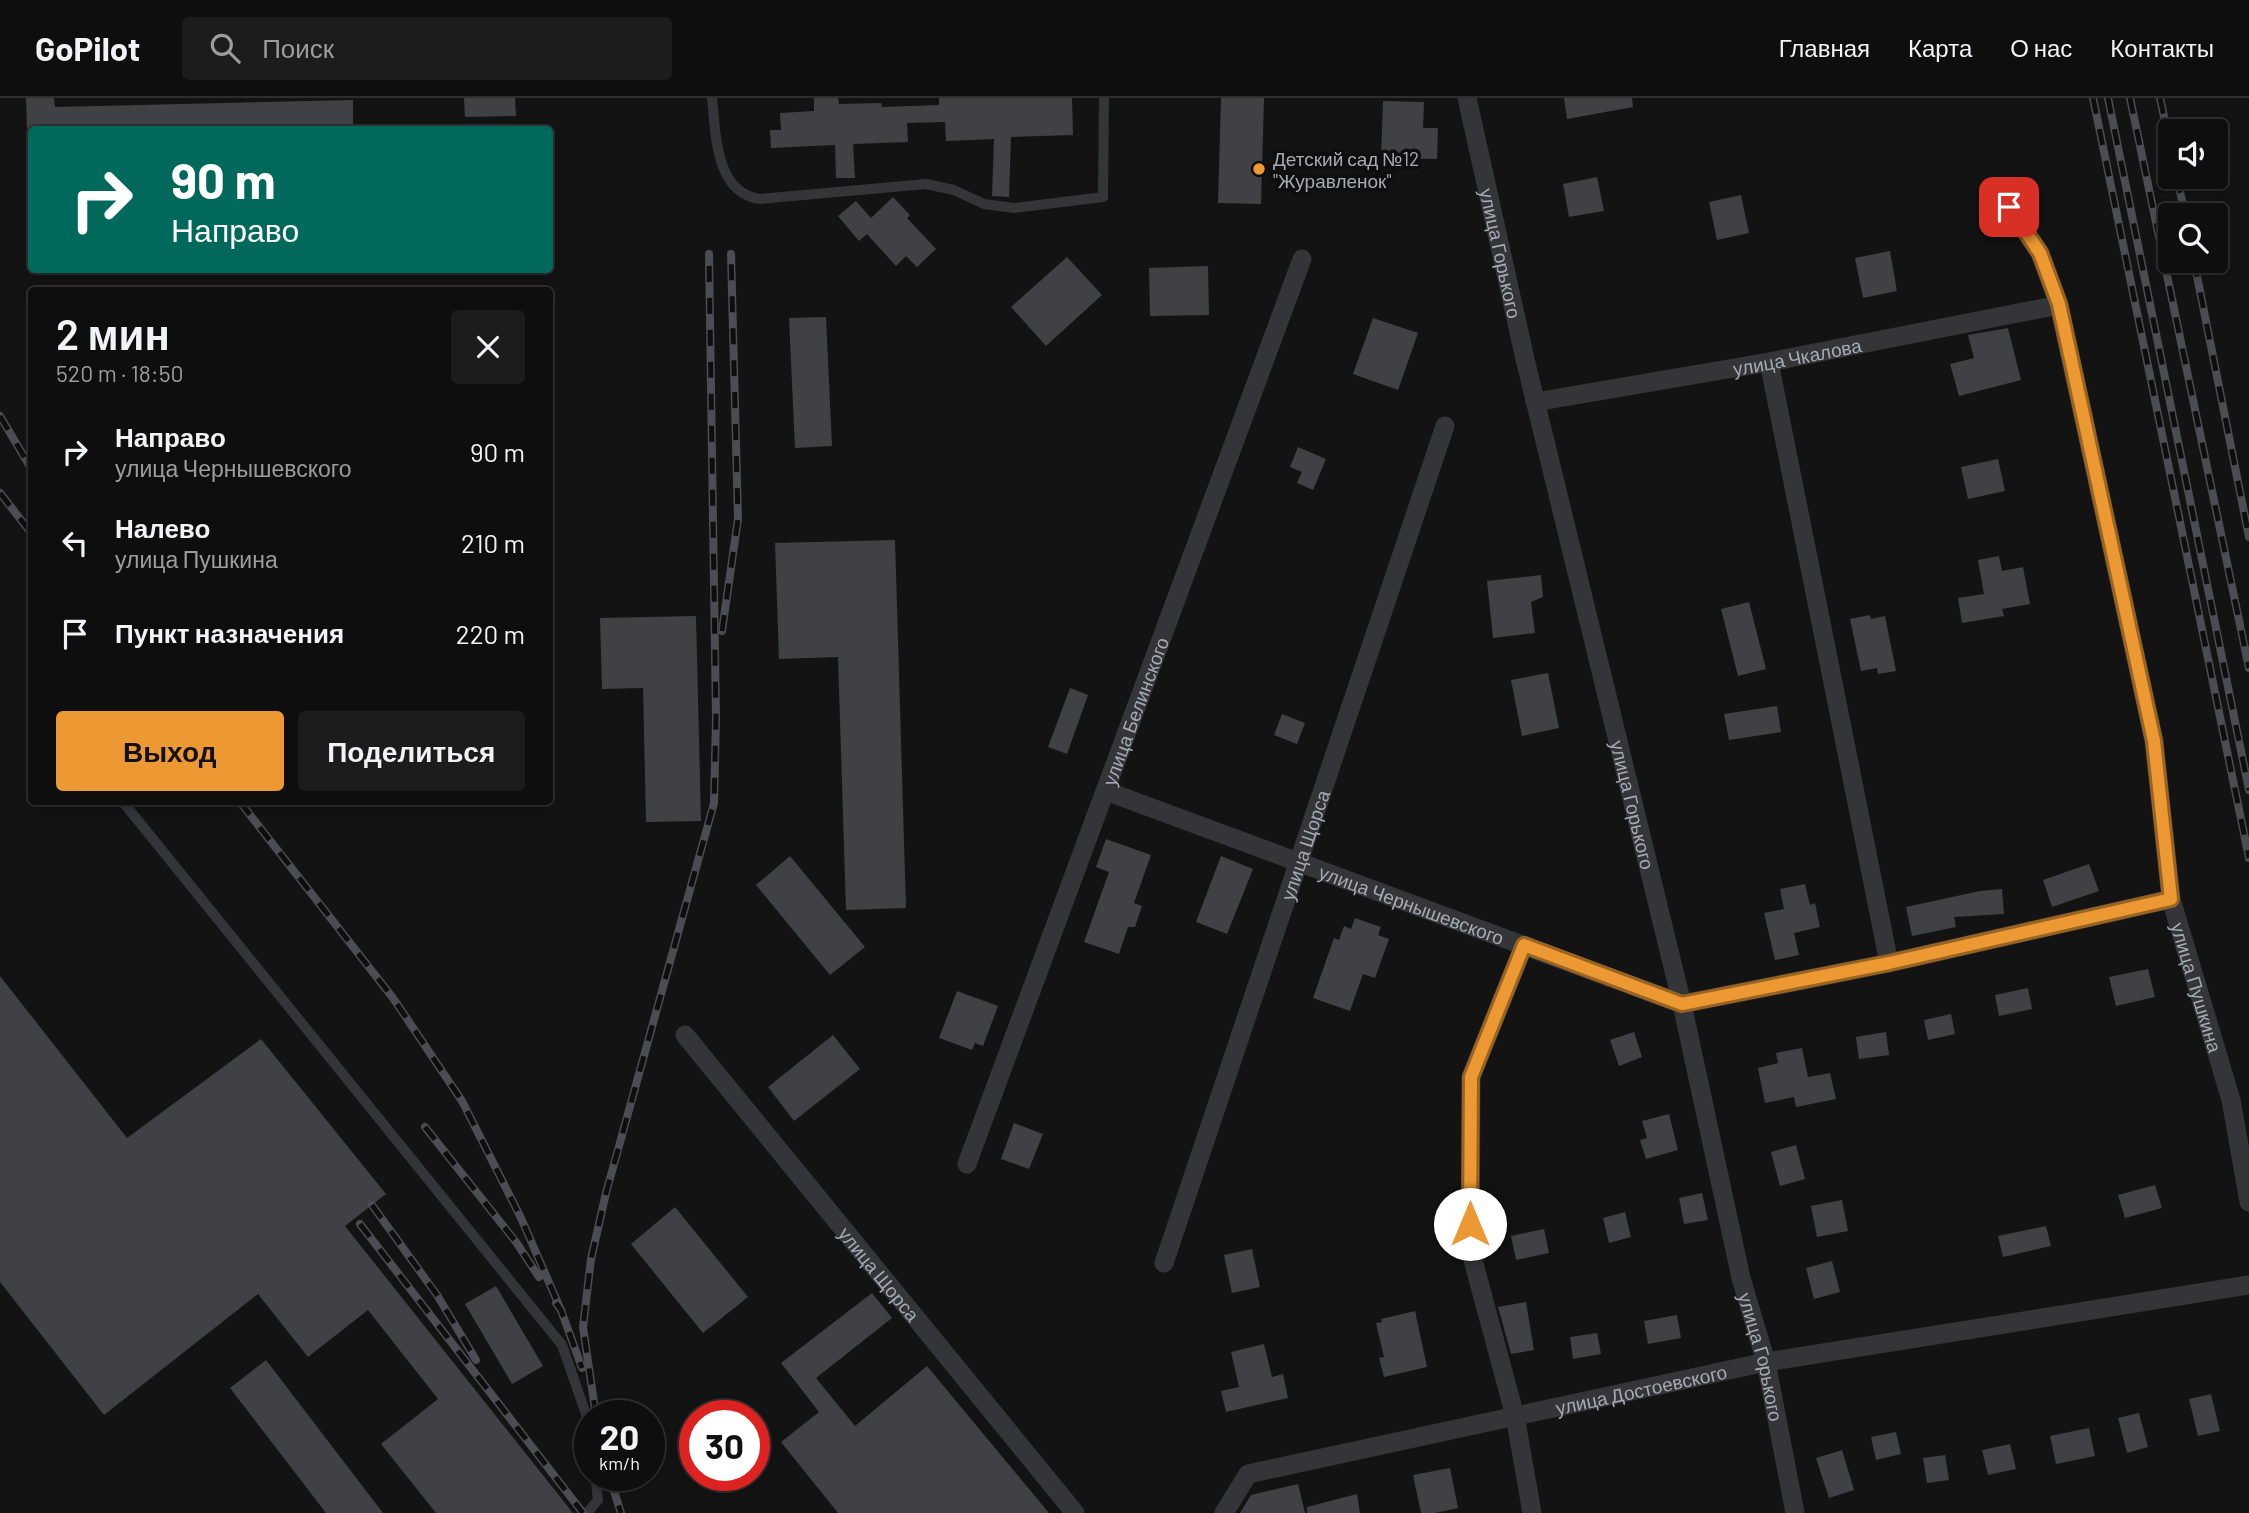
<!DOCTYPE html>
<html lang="ru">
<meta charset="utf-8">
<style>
:root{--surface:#0e0e0f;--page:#1c1c1d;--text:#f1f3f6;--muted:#9b9c9e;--line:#2e2e2f;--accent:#ec9933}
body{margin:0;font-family:Barlow,sans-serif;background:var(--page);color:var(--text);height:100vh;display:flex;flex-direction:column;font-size:26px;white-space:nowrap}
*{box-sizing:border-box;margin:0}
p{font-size:23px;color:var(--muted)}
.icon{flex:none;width:38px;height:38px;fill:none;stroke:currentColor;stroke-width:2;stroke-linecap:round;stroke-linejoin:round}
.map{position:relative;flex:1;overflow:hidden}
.drawer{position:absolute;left:28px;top:189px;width:525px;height:518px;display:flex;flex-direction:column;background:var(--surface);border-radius:7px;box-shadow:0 4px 10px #0003,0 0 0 2px var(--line)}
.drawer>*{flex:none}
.hud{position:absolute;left:28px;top:28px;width:525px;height:147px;border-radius:7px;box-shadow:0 4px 10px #0003,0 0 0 2px var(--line);background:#00695c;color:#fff;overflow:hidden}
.controls{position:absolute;left:2158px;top:21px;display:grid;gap:14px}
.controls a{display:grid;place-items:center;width:70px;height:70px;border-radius:7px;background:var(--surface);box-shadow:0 4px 10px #0003,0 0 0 2px var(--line);font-size:35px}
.speed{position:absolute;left:574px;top:1302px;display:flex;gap:14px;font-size:35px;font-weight:700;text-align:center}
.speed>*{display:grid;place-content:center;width:91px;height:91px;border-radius:50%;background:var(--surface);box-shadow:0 4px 10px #0003,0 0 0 2px var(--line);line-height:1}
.speed small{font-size:18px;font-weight:400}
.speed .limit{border:10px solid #d22;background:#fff;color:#111}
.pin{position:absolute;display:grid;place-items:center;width:60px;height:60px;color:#fff;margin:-30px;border-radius:14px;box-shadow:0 4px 10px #0006}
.me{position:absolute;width:77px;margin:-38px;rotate:0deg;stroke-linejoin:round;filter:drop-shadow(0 0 5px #0008)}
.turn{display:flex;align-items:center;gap:24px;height:147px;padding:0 28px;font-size:32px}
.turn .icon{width:91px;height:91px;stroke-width:2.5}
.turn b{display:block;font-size:49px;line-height:60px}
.round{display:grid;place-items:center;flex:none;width:74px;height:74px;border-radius:7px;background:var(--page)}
.head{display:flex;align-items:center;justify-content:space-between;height:119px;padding:0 28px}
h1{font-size:42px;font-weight:600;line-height:52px}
.action{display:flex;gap:14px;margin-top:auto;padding:14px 28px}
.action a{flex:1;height:80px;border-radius:7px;background:var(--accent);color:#111;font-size:28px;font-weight:600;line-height:80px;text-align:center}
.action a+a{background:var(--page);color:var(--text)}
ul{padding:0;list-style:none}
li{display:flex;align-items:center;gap:21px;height:91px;padding:0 28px}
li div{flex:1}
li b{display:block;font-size:26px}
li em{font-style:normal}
header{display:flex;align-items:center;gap:42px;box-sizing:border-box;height:98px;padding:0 35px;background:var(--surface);border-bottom:2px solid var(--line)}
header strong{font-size:33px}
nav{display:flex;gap:38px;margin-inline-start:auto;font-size:24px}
.search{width:490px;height:63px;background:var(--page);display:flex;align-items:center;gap:18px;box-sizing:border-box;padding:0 24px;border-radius:7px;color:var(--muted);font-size:26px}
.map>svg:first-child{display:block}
</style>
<header>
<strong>GoPilot</strong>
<div class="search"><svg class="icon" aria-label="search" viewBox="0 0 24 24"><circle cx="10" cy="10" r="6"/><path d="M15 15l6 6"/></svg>Поиск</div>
<nav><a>Главная</a><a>Карта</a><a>О нас</a><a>Контакты</a></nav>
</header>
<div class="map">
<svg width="2249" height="1415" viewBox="0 0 2249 1415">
<rect width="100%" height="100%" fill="#131314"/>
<g fill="#3f4144">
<polygon points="26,0 54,0 55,9 353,2 353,30 27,32"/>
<polygon points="464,0 515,0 516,18 465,19"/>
<polygon points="814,0 838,0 839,6 881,5 882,9 939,7 939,0 1072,0 1073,37 1011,39 1009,99 992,98 994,41 946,43 945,24 907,25 908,44 853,46 855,80 836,80 835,47 771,50 770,32 781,32 780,15 814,13"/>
<polygon points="1221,0 1264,0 1261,106 1218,105"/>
<polygon points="1564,0 1632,0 1633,9 1567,21"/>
<polygon points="1383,3 1424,4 1423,30 1438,30 1437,61 1381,60"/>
<polygon points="1597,79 1604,113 1569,119 1563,86"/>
<polygon points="1741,97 1749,135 1717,142 1709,104"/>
<polygon points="893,99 910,117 907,120 936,151 917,169 906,158 896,168 867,136 859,143 838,118 856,103 871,120"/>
<polygon points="1890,153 1897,193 1863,200 1855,160"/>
<polygon points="1067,159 1102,197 1046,248 1011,209"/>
<polygon points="1208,168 1209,217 1150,218 1149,170"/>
<polygon points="826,219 832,348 795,350 789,220"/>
<polygon points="1373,220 1418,235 1398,292 1353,276"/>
<polygon points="2008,230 2021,282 1959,298 1950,266 1974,260 1968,237"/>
<polygon points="1298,349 1326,361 1313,392 1297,385 1302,374 1290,369"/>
<polygon points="1998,361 2005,393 1968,401 1961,369"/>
<polygon points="895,442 906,810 846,812 838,559 779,561 775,445"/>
<polygon points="1999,458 2002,473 2023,469 2030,506 2002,511 2004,518 1962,525 1958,500 1984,496 1978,462"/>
<polygon points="1541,477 1543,499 1531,504 1535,535 1493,540 1487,483"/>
<polygon points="1749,504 1766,571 1738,578 1721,511"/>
<polygon points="1870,517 1871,521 1885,518 1896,573 1878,576 1877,570 1861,573 1850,521"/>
<polygon points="696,518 701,723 646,724 643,590 602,591 600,520"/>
<polygon points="1548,575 1559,630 1522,638 1511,582"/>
<polygon points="1070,590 1088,597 1067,656 1048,649"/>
<polygon points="1777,608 1781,634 1729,642 1724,616"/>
<polygon points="1282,616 1305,625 1297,646 1274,637"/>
<polygon points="1106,741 1151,757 1134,805 1142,808 1135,829 1128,829 1119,856 1084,844 1109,774 1096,769"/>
<polygon points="790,758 865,849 830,877 756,787"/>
<polygon points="1221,758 1253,771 1227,836 1196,824"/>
<polygon points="2089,766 2099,793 2052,809 2043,782"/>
<polygon points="1805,786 1810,807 1815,805 1820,829 1794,835 1799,857 1775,862 1764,815 1784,811 1780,791"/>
<polygon points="2002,791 2004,816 1954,819 1956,829 1912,838 1906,809 1980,793"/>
<polygon points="1355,820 1381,829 1378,837 1389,841 1375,880 1363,876 1350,913 1313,900 1334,840 1339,842 1344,828 1351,831"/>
<polygon points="2148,871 2155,899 2116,908 2109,879"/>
<polygon points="0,878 127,1040 261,941 386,1096 345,1128 573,1415 436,1415 381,1346 438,1301 368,1212 308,1259 258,1196 104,1317 0,1184"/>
<polygon points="2028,890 2032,911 1999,918 1995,897"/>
<polygon points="957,893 998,908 983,948 975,945 972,952 939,940"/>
<polygon points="1951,916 1955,936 1928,942 1924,922"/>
<polygon points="1634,934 1642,959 1619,968 1610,942"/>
<polygon points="1886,934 1889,957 1859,961 1856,939"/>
<polygon points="833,937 860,971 794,1023 768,989"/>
<polygon points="1802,950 1808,979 1830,975 1836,1001 1796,1009 1794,999 1765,1005 1758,970 1778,965 1776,955"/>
<polygon points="1669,1016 1678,1052 1646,1061 1640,1042 1647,1040 1642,1023"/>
<polygon points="1014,1025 1043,1036 1029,1071 1001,1061"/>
<polygon points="1796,1047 1805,1081 1780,1088 1771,1054"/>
<polygon points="2155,1087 2162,1110 2125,1120 2118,1097"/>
<polygon points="1702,1095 1708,1122 1684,1126 1679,1100"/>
<polygon points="1842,1102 1848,1133 1817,1139 1811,1108"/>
<polygon points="675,1109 748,1199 703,1235 631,1146"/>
<polygon points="1625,1114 1631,1139 1609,1145 1603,1120"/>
<polygon points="2046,1128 2051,1148 2003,1159 1998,1138"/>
<polygon points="1544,1131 1549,1155 1516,1162 1511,1138"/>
<polygon points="1252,1151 1260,1189 1232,1195 1224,1157"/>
<polygon points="1832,1163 1840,1194 1814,1201 1806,1170"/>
<polygon points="496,1188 543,1268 512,1286 465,1206"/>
<polygon points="872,1195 892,1220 816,1280 855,1328 927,1268 1049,1415 838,1415 781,1344 819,1314 781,1265"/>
<polygon points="1526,1204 1534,1252 1511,1256 1498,1209"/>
<polygon points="1415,1213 1427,1269 1384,1279 1379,1260 1384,1259 1376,1225 1382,1224 1381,1221"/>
<polygon points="1677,1217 1681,1240 1648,1246 1644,1223"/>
<polygon points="1597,1235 1601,1256 1573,1261 1570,1239"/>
<polygon points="1264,1246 1272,1279 1283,1276 1288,1300 1226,1314 1221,1293 1239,1289 1231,1254"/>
<polygon points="266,1262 383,1415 326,1415 230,1290"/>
<polygon points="2211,1296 2220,1333 2198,1338 2189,1301"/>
<polygon points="2139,1315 2148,1349 2127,1355 2118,1320"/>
<polygon points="2089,1330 2095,1358 2056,1366 2050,1338"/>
<polygon points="1896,1334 1901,1356 1876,1362 1871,1339"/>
<polygon points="2010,1346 2016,1371 1988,1377 1982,1352"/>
<polygon points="1842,1352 1854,1392 1829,1400 1816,1360"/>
<polygon points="1945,1357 1949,1382 1927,1385 1923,1360"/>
<polygon points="1450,1370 1458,1410 1435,1415 1421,1415 1413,1377"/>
<polygon points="1298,1386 1305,1415 1240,1415 1251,1397"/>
<polygon points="1357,1396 1360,1415 1307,1415 1307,1409"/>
</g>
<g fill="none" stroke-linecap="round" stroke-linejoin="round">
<g stroke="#343539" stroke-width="10">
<path d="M 712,0 C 716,36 715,95 760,101 L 926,86 L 954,92 L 984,106 L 1014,110 L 1103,99 L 1104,0"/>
<polyline points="123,704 562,1247 586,1316 590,1343"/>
<polyline points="587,1415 598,1402 595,1377"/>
</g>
<g stroke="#343539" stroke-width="19">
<path id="s1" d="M 1467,0 L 1525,261 L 1682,906 L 1741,1180 L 1766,1264 L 1795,1415"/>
<path id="s2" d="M 2009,109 L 2040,155 L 2059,207 L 2154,643 L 2171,801 L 2231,1002 L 2249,1104"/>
<polyline points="1769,264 1889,865"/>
<path id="s3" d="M 1535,304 L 1769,264 L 2059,207"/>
<path id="s4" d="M 1106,693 L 1682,906 L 1889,865 L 2171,801"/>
<polyline points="1524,847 1471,979 1470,1151 1515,1318 1532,1415"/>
<path id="s5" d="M 685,937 L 1075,1415"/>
<path id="s6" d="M 967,1066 L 1302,161"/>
<path id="s7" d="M 1164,1165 L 1445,328"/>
<path id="s8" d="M 1224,1415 L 1248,1376 L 1766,1264 L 2249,1187"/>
</g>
<g stroke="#4b4d52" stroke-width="8">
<g id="rail">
<polyline points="2093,0 2249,760"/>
<polyline points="2108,0 2249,692"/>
<polyline points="2130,0 2249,570"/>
<polyline points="2160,0 2170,46"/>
<polyline points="2177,79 2185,117"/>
<polyline points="2194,163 2249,439"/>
<polyline points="0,318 32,372"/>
<polyline points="0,395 32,436"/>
<polyline points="722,533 738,421 731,156"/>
<polyline points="240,704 393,900 462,1003 521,1120 561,1212"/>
<polyline points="425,1029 516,1144 539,1179"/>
<polyline points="372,1107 437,1197 476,1262"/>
<polyline points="360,1126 583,1415"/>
<polyline points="556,1205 561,1212 582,1270"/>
<polyline points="596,1318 583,1229 591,1161 606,1095 714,705 716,621 709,156"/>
<polyline points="609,1377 621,1415"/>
</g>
</g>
<use href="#rail" stroke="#0e0e0f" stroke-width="5" stroke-dasharray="16" stroke-linecap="butt"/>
</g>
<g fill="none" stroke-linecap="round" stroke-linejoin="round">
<g stroke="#996321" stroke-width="18">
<polyline id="route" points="1470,1126 1471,979 1524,847 1682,906 1889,865 2171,801 2154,643 2059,206 2040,155 2009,109"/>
</g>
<use href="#route" stroke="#ec9933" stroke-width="12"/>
</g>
<circle fill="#ec9933" stroke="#0e0e0f" stroke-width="2.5" cx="1259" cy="71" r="7"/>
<g text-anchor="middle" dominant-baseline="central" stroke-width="7" stroke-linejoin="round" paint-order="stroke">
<g font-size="19" fill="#a5abb4" stroke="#0e0e0f" text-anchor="start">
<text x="1273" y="60">Детский сад №12<tspan x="1273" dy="22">"Журавленок"</tspan></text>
</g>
<g font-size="19" fill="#a5abb4" stroke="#0e0e0f">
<text stroke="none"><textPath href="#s1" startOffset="159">улица Горького</textPath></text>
<text stroke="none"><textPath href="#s3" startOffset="266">улица Чкалова</textPath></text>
<text stroke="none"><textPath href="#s6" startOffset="483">улица Белинского</textPath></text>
<text stroke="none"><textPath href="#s1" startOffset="726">улица Горького</textPath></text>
<text stroke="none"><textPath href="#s7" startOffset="441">улица Щорса</textPath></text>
<text stroke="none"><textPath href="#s4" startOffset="326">улица Чернышевского</textPath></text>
<text stroke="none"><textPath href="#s2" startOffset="808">улица Пушкина</textPath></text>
<text stroke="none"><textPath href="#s5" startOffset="308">улица Щорса</textPath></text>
<text stroke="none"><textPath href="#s1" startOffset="1293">улица Горького</textPath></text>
<text stroke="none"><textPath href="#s8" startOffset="448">улица Достоевского</textPath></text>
</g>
</g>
</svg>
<div class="controls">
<a><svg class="icon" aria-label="sound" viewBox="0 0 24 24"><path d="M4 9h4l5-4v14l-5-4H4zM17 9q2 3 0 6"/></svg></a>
<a><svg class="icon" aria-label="search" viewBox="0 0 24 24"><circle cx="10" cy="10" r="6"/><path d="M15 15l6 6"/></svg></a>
</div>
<div class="speed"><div>20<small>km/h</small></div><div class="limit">30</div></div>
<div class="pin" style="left:2009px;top:109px;background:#d93025"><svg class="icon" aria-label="arrive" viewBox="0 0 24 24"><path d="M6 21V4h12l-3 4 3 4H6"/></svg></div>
<svg class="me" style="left:1470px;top:1126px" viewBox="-20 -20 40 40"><circle r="19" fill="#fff"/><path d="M0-13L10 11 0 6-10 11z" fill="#ec9933"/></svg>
<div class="hud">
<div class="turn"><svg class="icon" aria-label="right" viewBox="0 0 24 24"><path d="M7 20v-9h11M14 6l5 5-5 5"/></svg><div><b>90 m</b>Направо</div></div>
</div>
<section class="drawer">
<div class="head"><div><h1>2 мин</h1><p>520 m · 18:50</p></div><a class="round"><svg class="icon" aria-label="close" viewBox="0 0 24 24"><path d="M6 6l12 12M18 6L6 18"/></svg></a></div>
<ul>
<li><svg class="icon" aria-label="right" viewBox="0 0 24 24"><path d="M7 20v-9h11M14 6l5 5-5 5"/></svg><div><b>Направо</b><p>улица Чернышевского</p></div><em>90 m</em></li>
<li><svg class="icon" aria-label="left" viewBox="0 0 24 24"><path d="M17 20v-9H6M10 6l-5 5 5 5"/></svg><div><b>Налево</b><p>улица Пушкина</p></div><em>210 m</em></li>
<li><svg class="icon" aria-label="arrive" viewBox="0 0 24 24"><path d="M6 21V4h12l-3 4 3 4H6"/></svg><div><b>Пункт назначения</b></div><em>220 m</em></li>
</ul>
<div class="action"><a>Выход</a><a>Поделиться</a></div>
</section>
</div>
